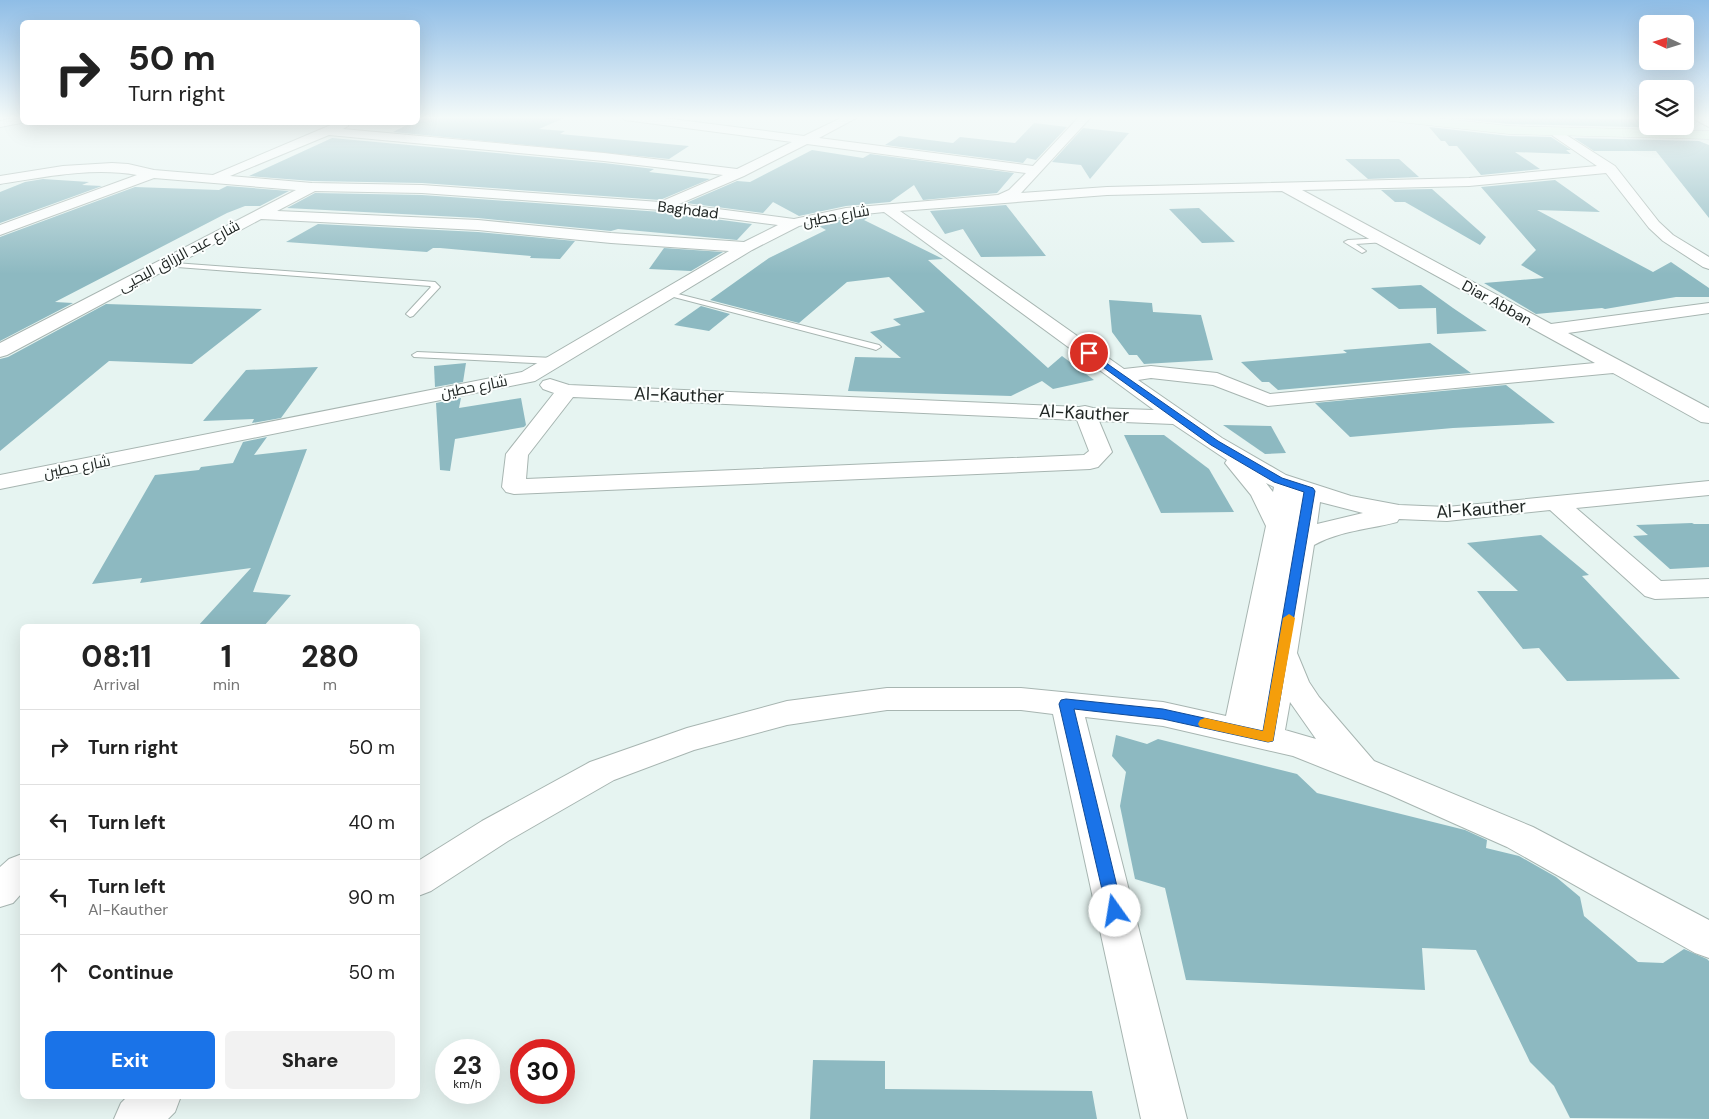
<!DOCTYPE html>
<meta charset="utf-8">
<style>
:root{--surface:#fff;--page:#f2f2f2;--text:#222;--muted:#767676;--line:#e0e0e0;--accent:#1a73e8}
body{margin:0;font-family:"DM Sans",Cairo,sans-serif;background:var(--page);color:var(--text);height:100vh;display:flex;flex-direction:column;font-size:19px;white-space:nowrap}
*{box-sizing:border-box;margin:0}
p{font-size:16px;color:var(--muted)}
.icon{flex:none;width:28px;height:28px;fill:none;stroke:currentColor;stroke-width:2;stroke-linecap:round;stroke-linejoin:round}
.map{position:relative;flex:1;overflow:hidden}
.drawer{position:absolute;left:20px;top:624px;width:400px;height:475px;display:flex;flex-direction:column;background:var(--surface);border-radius:8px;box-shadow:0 5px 20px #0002}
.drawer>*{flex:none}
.banner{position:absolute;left:20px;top:20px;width:400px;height:105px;border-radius:8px;box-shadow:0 5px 20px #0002;background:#fff;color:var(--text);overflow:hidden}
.needle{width:32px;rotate:274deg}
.tools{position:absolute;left:1639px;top:15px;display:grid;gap:10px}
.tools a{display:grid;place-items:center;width:55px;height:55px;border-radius:8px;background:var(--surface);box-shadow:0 5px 20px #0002;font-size:25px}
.speed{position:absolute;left:435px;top:1039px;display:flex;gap:10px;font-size:25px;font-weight:700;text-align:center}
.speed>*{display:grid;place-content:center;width:65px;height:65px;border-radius:50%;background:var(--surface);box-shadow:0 5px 20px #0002;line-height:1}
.speed small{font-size:12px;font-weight:400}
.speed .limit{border:8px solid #d22;background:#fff;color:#111}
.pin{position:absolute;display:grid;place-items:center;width:42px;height:42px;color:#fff;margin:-21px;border:2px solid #fff;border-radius:50%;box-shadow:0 1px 5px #0007}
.me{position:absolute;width:55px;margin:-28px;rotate:347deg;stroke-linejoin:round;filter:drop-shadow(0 0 4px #0008)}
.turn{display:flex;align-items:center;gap:18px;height:105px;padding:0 25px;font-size:22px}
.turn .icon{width:65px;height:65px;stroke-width:2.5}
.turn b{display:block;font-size:35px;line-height:42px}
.eta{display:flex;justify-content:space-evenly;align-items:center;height:85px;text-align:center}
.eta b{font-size:30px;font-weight:800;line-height:35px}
.cta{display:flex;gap:10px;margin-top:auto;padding:10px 25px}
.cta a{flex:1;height:58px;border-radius:8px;background:var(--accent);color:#fff;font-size:20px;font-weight:800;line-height:58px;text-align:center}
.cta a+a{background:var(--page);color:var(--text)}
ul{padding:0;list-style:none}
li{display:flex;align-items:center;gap:15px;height:75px;padding:0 25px;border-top:1px solid var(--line)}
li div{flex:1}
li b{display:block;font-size:19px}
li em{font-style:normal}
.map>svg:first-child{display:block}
</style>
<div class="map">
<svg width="1709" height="1119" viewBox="0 0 1709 1119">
<rect width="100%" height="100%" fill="#e6f4f1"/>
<g fill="#8db9c1">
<polygon points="424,118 564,118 539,129 565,131 560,134 689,146 669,159 393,132 413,122 418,122 418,120"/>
<polygon points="1449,118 1648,119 1648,126 1669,126 1673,128 1509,124"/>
<polygon points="1034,123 1067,127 1036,160 1027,158 1023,163 885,145 899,136 953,143 960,137 1015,143"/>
<polygon points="1429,127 1509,136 1551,137 1571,150 1566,150 1571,154 1515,152 1540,169 1481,175 1457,146 1449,146 1445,141 1441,141"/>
<polygon points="1083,128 1129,133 1090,179 1081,165 1052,162"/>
<polygon points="332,138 604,163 654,169 649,172 710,179 660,200 422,183 312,181 249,176"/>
<polygon points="1574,138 1699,141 1709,145 1709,218 1656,151 1594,151"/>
<polygon points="812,150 863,158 870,154 1014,173 997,193 923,200 914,185 890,202 846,206 799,216 773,202 763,213 686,203 737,181 750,182"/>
<polygon points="1345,159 1399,159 1419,177 1368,179"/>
<polygon points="43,179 89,182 82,185 102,186 0,223 0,192 25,182"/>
<polygon points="1555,180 1600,212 1537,210 1653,272 1671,262 1709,288 1709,297 1676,297 1605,309 1602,308 1536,314 1484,283 1544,278 1521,265 1536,250 1481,187"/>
<polygon points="227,186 289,191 260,206 245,206 227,213 55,302 73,303 0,341 0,237 135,187 219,190"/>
<polygon points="1432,189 1486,237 1480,245 1405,202 1395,202 1381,190"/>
<polygon points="315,193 422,195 661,212 752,224 737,240 618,229 611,231 478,218 287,208"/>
<polygon points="1006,205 1046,256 981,257 963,229 945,234 930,211"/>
<polygon points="1199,208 1235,242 1202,243 1169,209"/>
<polygon points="872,215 864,220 943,259 928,260 1048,368 1062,356 1094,380 1053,389 1042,381 1011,396 848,391 855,357 901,358 870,332 901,325 893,319 925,312 889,277 847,282 799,323 710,300 769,258 826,230 815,224"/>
<polygon points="318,224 478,232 575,241 560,259 530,258 531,256 440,248 433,248 427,252 286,242"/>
<polygon points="664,248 723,252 691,271 649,269"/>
<polygon points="1421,285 1453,308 1487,331 1437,334 1436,308 1399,309 1371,288"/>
<polygon points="1109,300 1152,303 1153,312 1201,315 1213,360 1144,364 1137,355 1129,355 1112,332"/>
<polygon points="106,304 262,309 192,364 109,361 0,451 0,359 8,357"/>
<polygon points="701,306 730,314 709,331 674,325"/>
<polygon points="1430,343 1471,373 1278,390 1269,382 1262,382 1241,362 1347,353 1343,350"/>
<polygon points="466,363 463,382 435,387 434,366"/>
<polygon points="318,367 281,418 252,423 254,419 203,421 246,370"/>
<polygon points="1506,385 1555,423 1453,428 1350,437 1315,403"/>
<polygon points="461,398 459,408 521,398 526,425 524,427 455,439 450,471 440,470 436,403"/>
<polygon points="1223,425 1271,426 1286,453 1265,454"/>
<polygon points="1124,435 1164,435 1209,469 1234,512 1161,513"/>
<polygon points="267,437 254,455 307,449 253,592 291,595 264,626 198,626 251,568 140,583 142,578 92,584 155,475 199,470 201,467 233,463 243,442"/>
<polygon points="1692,523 1694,524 1709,524 1709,567 1670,569 1633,536 1648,535 1636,525"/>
<polygon points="1541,535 1589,575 1582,576 1680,679 1567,681 1539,648 1523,649 1477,591 1518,591 1467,543"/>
<polygon points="1116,735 1147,744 1158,739 1297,774 1317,793 1465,830 1487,840 1486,848 1519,856 1556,877 1580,897 1584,916 1638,962 1663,963 1684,949 1707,959 1709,961 1709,1119 1570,1118 1554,1086 1530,1062 1476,950 1422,948 1425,990 1186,980 1165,888 1135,879 1120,806 1126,772 1112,756"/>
<polygon points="813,1060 885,1061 885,1089 1092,1091 1097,1119 810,1119"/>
</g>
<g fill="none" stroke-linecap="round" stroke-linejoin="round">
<g stroke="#a7b5b1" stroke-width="2">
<g id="lane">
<polygon points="1382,238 1385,238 1385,242 1356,244 1366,251 1362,253 1344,242 1348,240"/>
<polygon points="161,262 423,281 435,282 440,287 413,316 410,317 406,314 431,287 430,286 164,266 160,264"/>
<polygon points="666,291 879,345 881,347 876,350 873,349 666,295"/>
<polygon points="417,352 554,358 559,361 554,364 414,357 412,355"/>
</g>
</g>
<g stroke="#a7b5b1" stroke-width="2">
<g id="street">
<polygon points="17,117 22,117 22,122 26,122 0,127 0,121"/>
<path d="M 620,117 L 656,117 L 804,136 L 843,117 L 858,117 L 819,138 L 1033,166 L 1079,117 L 1091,117 L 1021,193 L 1107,187 L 1469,178 L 1597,166 L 1553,136 L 1551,133 L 1557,129 L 1615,166 L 1659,222 L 1673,235 L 1709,257 L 1709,269 L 1703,267 L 1663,241 L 1649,228 L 1606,173 L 1469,186 L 1302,190 L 1551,324 L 1709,303 L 1709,313 L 1568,333 L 1709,408 L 1709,423 L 1701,422 L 1613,373 L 1268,406 L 1213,385 L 1151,378 L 1138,380 L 1222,438 L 1286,475 L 1351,496 L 1399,505 L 1447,507 L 1709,481 L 1709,495 L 1576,508 L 1661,581 L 1709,579 L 1709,597 L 1655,599 L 1645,596 L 1550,510 L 1447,521 L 1399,519 L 1397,522 C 1367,530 1342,530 1314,545 L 1297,653 L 1309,682 L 1319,697 L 1374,761 L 1533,827 L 1709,920 L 1709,958 L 1695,953 L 1507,847 L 1388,794 L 1293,756 L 1163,726 L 1085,717 L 1187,1119 L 1141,1119 L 1053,714 L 1021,710 L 887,710 L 787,725 L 694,750 L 614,780 L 508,841 L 431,891 L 418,896 L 418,861 L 482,821 L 590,762 L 687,728 L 787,701 L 887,688 L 1021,688 L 1163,702 L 1226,716 L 1266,526 L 1251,495 L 1225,463 L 1227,460 L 1173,424 L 1099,421 L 1112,452 L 1098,467 L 1090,469 L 514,494 L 506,492 L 502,487 L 506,454 L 554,393 L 543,389 L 540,385 L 543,381 L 550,379 L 569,385 L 1079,407 L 1085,406 L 1093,408 L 1154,410 L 884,212 L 846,216 L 799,226 L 752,250 L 535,381 L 0,489 L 0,475 L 522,372 L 729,251 L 611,243 L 478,230 L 261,219 L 7,355 L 0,357 L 0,343 L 296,190 L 154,178 L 0,235 L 0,225 L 137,175 C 92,167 45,177 0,184 L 0,176 L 63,166 L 112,163 L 128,164 L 154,170 L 213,175 L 338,122 L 349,122 L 348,126 L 343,129 L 604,153 L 737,169 L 792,142 L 625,120 ZM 329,135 L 604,161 L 723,175 L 660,202 L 422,185 L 312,183 L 230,176 ZM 807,144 L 1026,173 L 1009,190 L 998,195 L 846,208 L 794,219 L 679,204 L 744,176 ZM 315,191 L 422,193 L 661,210 L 778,225 L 744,242 L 611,233 L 478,220 L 277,211 ZM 1282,191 L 1595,363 L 1270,394 L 1217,373 L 1151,366 L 1124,369 L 900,211 L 1107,195 ZM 573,397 L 1077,420 L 1089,451 L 1084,455 L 526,479 L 528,455 ZM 1266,483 L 1274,487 L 1273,492 ZM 1320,502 L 1363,513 L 1317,524 ZM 1290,702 L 1316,739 L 1285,730 Z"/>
<polygon points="1690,117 1705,117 1709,120 1709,127"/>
<polygon points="22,854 22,893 13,903 0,907 0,867 9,859"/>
<polygon points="128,1096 181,1096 175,1112 168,1119 114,1119 121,1103"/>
</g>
</g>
<g stroke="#a7b5b1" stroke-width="1">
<polygon id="secondary" points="1384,117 1428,117 1509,126 1709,131 1709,139 1509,134 1390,121"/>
</g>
<use href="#lane" fill="#fff" fill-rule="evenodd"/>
<use href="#street" fill="#fff" fill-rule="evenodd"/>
<use href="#secondary" fill="#dffae4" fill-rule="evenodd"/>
</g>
<linearGradient id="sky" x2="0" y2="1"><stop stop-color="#8fbde6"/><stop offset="0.43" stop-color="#f4faf9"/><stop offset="1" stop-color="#f4faf9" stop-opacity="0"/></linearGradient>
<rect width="1709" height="274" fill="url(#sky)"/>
<polygon fill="#1a73e8" stroke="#114b97" points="1089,351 1218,441 1282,478 1313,488 1315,491 1273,741 1268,742 1163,719 1074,709 1123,911 1121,916 1115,919 1109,916 1107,911 1059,704 1061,700 1066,699 1163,709 1263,731 1304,492 1274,482 1211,445 1086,355 1086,352"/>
<polygon fill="#f59e0b" points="1289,614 1295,618 1273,741 1268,742 1200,727 1198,724 1200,720 1205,718 1263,731 1283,618"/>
<g text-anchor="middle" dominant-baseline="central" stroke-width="4" stroke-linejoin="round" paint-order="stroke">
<g font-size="15" fill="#212725" stroke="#fcfffe">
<text transform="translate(688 210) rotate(7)">Baghdad</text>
<text transform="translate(836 216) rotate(-10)">شارع حطين</text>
<text transform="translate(179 256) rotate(-28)">شارع عبد الرزاق اليحيى</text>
<text transform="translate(1497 303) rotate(29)">Diar Abban</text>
<text transform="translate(474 387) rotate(-11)">شارع حطين</text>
<text transform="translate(77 467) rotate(-11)">شارع حطين</text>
</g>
<g font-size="18" fill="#212725" stroke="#fcfffe">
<text transform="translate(679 395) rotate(2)">Al-Kauther</text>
<text transform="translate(1084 413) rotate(3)">Al-Kauther</text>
<text transform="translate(1481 509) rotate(-4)">Al-Kauther</text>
</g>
</g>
</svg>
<div class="tools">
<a><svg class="needle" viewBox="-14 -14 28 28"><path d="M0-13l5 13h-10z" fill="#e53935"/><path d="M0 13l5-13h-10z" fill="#767676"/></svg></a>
<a><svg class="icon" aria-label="layers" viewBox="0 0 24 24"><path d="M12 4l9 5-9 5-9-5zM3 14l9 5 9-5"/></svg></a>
</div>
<div class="speed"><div>23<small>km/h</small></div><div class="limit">30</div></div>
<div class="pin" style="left:1089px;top:353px;background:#d93025"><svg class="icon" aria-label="arrive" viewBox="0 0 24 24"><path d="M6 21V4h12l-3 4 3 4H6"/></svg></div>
<svg class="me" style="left:1115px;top:911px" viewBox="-20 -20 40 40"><circle r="19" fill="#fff"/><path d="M0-13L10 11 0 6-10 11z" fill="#1a73e8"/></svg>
<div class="banner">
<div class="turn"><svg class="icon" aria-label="right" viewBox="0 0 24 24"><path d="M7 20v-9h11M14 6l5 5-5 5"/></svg><div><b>50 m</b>Turn right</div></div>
</div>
<section class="drawer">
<div class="eta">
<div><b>08:11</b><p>Arrival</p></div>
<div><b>1</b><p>min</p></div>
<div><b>280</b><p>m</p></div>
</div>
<ul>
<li><svg class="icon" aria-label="right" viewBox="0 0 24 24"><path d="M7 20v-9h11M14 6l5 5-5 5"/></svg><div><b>Turn right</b></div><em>50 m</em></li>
<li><svg class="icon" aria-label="left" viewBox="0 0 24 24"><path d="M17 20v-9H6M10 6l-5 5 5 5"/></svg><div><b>Turn left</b></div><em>40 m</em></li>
<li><svg class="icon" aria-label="left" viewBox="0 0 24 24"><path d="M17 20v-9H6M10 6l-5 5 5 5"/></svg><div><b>Turn left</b><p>Al-Kauther</p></div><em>90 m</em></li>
<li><svg class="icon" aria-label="ahead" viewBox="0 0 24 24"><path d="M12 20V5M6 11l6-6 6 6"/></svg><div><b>Continue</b></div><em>50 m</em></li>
</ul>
<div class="cta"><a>Exit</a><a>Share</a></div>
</section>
</div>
